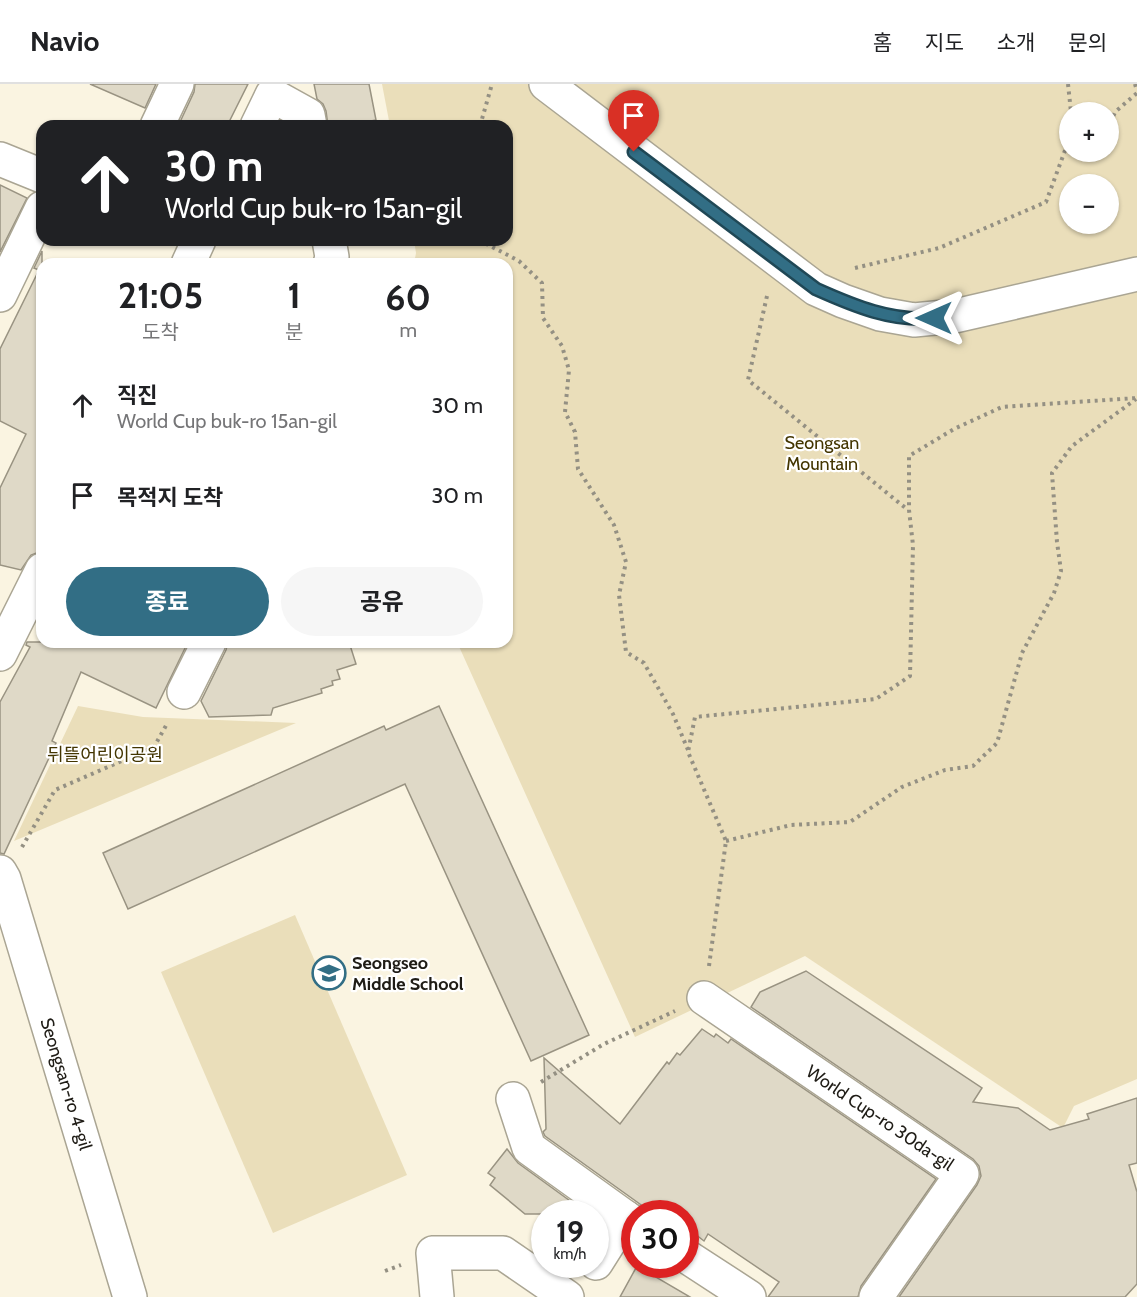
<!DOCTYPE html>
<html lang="ko">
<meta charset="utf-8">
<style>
:root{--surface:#fff;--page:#f6f6f6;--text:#202124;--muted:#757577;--line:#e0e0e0;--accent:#326e85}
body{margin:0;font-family:Cabin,"Noto Sans KR",sans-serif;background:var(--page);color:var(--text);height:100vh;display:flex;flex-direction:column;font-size:22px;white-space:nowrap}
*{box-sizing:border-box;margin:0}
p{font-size:20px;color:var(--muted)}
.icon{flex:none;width:33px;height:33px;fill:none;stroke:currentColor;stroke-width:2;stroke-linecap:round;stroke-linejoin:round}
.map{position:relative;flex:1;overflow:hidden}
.drawer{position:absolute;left:36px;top:174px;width:477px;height:390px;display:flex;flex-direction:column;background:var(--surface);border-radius:18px;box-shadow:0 2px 4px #0004}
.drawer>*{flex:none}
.guide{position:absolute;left:36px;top:36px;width:477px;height:126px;border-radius:18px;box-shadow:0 2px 4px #0004;background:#202124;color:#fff;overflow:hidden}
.fabs{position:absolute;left:1059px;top:18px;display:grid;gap:12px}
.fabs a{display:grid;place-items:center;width:60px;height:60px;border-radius:50%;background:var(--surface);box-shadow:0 2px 4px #0004;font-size:30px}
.speed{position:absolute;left:531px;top:1116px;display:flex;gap:12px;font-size:30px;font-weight:700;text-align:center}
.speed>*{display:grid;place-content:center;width:78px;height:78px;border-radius:50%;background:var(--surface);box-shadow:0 2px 4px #0004;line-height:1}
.speed small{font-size:15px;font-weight:400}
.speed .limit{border:9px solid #d22;background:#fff;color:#111}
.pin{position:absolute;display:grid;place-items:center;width:51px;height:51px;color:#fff;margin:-62px -26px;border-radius:50% 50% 50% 0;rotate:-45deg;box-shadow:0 0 6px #0007}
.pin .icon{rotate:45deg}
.me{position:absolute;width:66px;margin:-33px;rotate:270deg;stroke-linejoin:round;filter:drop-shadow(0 0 4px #0008)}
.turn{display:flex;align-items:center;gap:21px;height:126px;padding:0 30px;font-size:27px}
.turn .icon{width:78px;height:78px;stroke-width:2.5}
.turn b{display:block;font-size:42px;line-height:51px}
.eta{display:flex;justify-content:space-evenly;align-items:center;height:102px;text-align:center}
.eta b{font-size:36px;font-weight:700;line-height:42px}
.primary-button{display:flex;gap:12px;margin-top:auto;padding:12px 30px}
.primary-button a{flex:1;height:69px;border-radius:36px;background:var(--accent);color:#fff;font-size:24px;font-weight:700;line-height:69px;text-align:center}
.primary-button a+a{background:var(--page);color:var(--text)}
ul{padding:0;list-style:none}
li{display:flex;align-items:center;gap:18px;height:90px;padding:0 30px}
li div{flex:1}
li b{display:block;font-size:22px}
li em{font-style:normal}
header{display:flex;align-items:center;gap:36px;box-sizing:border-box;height:84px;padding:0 30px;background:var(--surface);border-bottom:2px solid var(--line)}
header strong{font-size:28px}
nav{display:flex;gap:33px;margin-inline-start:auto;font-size:21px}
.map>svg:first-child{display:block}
</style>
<header>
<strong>Navio</strong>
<nav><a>홈</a><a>지도</a><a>소개</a><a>문의</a></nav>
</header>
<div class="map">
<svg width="1137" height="1213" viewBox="0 0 1137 1213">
<rect width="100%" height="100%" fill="#faf4e1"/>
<g fill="#eadeba" fill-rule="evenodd">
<path d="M 382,0 L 1137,0 L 1137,995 L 1074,1022 L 1063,1044 L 805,872 L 635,953 L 457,558 L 507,558 L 507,180 L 414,180 L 416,169 L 414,156 L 507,156 L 507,42 L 390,42 ZM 1070,28 L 1108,28 L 1108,68 L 1070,68 ZM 1070,100 L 1108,100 L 1108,140 L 1070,140 Z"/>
<polygon points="78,622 143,633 296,639 14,757"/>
<polygon points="295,831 407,1091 273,1149 161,888"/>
</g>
<g fill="#dfd9c7" stroke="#999382" stroke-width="1.5">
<polygon points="90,0 156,0 145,24"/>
<polygon points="195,0 248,0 227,42 189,42 180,38 194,8"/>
<polygon points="314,0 369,0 376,36 346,42 328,42 326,27 323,20 317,15"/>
<polygon points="0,101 27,114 0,168"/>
<polygon points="42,167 42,467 31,471 21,486 0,481 0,404 26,350 0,337 0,265 39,186 34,184"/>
<polygon points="27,558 188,558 156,624 81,588 52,657 56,659 4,770 0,769 0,618 30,563 26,561"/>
<polygon points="228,558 349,558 356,580 337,586 340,595 332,597 333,601 321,605 322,609 273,624 271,631 209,633 201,617 226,566"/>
<polygon points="439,622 589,951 531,977 405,700 128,825 103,769 384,642 386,646"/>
<polygon points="806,887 982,1004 973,1018 1018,1024 1050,1046 1089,1035 1087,1030 1137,1014 1137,1079 1129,1081 1137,1108 1137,1200 1125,1213 899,1213 977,1101 981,1092 979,1082 973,1075 751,923 760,908"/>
<polygon points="702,945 714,953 716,950 728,959 731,955 936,1095 861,1202 858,1213 768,1213 779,1198 708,1150 704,1157 686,1143 686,1130 650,1130 644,1123 545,1052 543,1048 546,1045 544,974 620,1040 667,978 669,980 677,969 680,971"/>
<polygon points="507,1065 518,1079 588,1130 525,1130 490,1101 495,1094 488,1089"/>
<polygon points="637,1182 690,1213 620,1213"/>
</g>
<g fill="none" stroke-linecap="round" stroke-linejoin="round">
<g stroke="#aaa593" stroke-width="36">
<g id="minor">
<polyline points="546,0 816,205 843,217 880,230 914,236 955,232 1137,190"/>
<polyline points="157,42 177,0"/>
<polyline points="257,42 272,11 308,31 310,42"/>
<polyline points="0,75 42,92"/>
<polyline points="329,156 332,173 330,180"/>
<polyline points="188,180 199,156"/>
<polyline points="0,211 42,124"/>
<polyline points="0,570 42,486"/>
<polyline points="184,608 209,558"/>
<polyline points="0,788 4,795 130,1213"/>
<polyline points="704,914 962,1090 876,1213"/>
<polyline points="513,1015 529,1064 625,1133"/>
<polyline points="686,1172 749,1213"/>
<polyline points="596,1179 625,1133 634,1139"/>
<polyline points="437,1213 433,1169 503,1169 567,1213"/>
</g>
</g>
<g stroke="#949083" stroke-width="4" stroke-dasharray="3 4.5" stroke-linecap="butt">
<polyline points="1068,0 1071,28"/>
<polyline points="1135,0 1137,7"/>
<polyline points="480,42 492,0"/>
<polyline points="1108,46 1115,28 1137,9"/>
<polyline points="1087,68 1099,71 1100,68"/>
<polyline points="479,156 519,177 542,199 543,234 562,262 569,286 565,328 575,348 578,385 614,441 626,478 619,511 626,568 644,579 673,630 688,666"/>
<polyline points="855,184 939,164 1046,118 1070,53"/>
<polyline points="767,212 748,296 908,426"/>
<polyline points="726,757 791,741 850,738 902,703 945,686 973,682 997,659 1022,569 1054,509 1061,487 1057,458 1052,389 1072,362 1136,315"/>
<polyline points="22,763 55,706 154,663 168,638"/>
<polyline points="709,882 726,757 688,668 695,633 876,615 910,592 913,461 909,426 909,372 954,345 1002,323 1137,314"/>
<polyline points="541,998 604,960 675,927"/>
<polyline points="385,1187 401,1181"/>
</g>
<use href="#minor" stroke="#fff" stroke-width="33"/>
</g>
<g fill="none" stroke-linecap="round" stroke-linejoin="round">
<g stroke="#204856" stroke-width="15">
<path id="route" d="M 634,68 L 816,205 C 854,222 892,238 934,234"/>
</g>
<use href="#route" stroke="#326e85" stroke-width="10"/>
</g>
<defs>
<g id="school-ring" transform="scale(1.725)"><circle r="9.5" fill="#fff" stroke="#326e85" stroke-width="1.5"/><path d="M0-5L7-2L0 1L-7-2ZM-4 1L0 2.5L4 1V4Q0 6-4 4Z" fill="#326e85"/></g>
</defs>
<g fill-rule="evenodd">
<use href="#school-ring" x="329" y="889"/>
</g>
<g text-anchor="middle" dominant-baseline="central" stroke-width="4.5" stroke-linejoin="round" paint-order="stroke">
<g font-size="18" fill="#433500" stroke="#fff">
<text x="822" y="359">Seongsan<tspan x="822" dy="21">Mountain</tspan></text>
<text x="105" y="671">뒤뜰어린이공원</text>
</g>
<g font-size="18" font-weight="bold" fill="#1f1c16" stroke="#fff" text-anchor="start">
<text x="352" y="879">Seongseo<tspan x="352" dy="21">Middle School</tspan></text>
</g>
<g font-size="18" fill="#1f1c16" stroke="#fff">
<text transform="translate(66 1000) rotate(73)">Seongsan-ro 4-gil</text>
<text transform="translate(880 1034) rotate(34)">World Cup-ro 30da-gil</text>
</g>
</g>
</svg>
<div class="fabs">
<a>+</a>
<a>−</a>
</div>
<div class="speed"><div>19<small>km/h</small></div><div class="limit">30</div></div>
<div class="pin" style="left:634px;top:68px;background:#d93025"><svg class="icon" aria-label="arrive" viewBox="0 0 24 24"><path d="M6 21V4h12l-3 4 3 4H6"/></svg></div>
<svg class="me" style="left:934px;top:234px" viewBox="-20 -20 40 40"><path d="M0-17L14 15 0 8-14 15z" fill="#326e85" stroke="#fff" stroke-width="4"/></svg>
<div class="guide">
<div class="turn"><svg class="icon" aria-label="ahead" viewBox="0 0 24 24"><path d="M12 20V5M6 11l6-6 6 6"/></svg><div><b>30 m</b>World Cup buk-ro 15an-gil</div></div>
</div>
<section class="drawer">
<div class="eta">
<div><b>21:05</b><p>도착</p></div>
<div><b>1</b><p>분</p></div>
<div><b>60</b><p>m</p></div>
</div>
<ul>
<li><svg class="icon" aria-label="ahead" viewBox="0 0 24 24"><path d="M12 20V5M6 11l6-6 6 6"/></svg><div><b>직진</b><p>World Cup buk-ro 15an-gil</p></div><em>30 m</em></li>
<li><svg class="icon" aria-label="arrive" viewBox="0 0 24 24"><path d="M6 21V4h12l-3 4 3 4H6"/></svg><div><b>목적지 도착</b></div><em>30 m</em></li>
</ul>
<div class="primary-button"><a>종료</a><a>공유</a></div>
</section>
</div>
